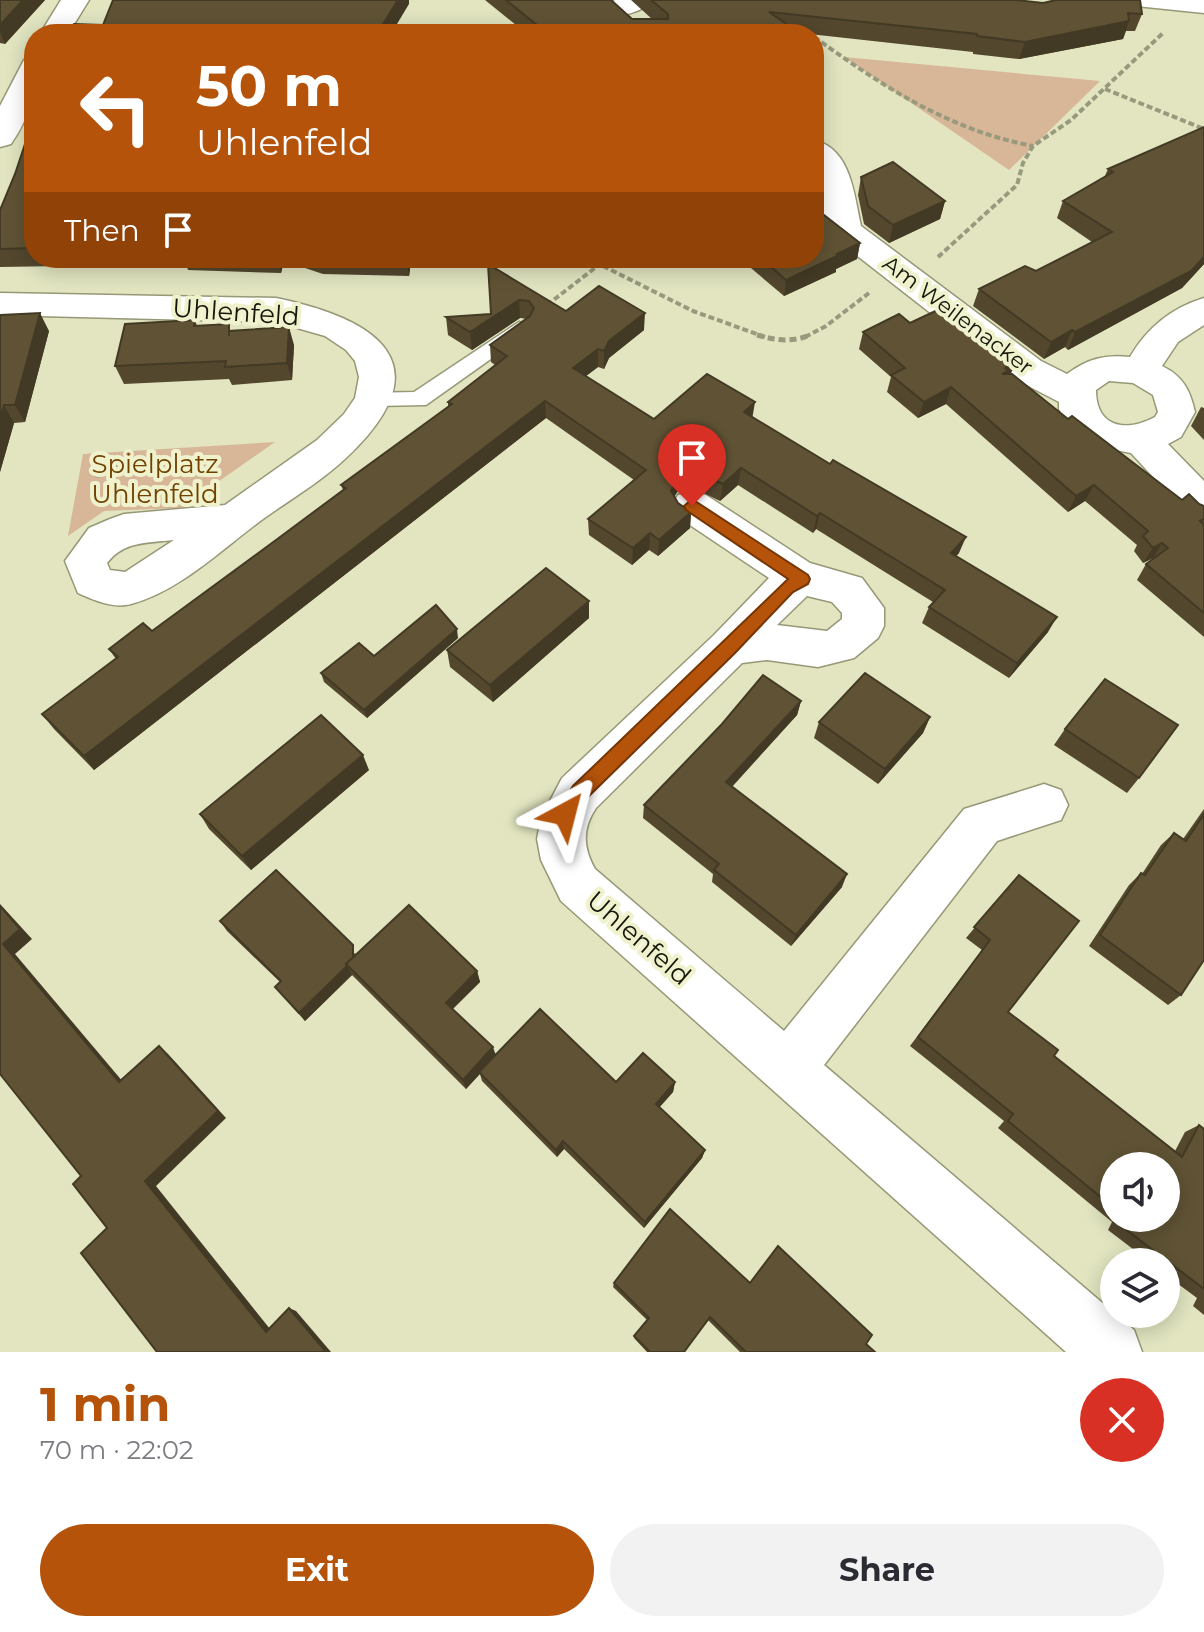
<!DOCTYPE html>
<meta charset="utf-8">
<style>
:root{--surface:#fff;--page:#f2f2f3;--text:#2b2b33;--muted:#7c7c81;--accent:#b45309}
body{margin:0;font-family:Montserrat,sans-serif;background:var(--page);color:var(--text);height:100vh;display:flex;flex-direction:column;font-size:30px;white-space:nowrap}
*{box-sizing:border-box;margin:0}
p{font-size:26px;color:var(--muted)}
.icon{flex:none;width:44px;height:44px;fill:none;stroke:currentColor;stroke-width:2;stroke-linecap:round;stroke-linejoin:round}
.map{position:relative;height:1352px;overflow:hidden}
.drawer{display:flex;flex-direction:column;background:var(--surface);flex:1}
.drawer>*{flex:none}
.hud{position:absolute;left:24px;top:24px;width:800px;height:244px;border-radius:32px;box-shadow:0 4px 20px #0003;background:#b45309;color:#fff;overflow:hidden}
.tools{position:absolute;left:1100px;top:1152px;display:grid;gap:16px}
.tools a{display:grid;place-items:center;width:80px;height:80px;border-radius:50%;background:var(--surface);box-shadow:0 4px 20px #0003;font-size:40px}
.pin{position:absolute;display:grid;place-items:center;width:68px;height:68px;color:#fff;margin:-82px -34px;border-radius:50% 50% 50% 0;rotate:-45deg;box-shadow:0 0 8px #0007}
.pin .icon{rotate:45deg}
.me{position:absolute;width:88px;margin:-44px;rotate:38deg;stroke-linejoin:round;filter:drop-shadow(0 0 6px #0008)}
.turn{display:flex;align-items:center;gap:28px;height:168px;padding:0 40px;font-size:36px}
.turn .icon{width:104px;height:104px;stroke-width:2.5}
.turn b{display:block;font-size:56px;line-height:68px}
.then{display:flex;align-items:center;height:76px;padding:0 40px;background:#0003;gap:16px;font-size:30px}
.round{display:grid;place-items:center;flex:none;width:84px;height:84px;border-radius:42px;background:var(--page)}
.summary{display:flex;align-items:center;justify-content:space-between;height:136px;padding:0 40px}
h1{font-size:48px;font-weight:700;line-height:60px;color:var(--accent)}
.cta{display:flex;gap:16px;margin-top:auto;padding:16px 40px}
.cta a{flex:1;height:92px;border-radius:48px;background:var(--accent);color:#fff;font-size:32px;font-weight:700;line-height:92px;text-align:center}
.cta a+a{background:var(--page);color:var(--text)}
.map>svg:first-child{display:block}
</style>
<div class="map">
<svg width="1204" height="1352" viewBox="0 0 1204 1352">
<rect width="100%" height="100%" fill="#e2e5c0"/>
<g fill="#d8b799">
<polygon points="844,57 1100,81 1009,170"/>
<polygon points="275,442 181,508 104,511 68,536 83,454"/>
</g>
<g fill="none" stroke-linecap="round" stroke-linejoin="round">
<g stroke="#969876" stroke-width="3">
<polygon id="lane" points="519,322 526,324 529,329 526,334 426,405 375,406 367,403 364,398 367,393 414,392"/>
</g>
<g stroke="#969876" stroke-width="3">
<g id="street">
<polygon points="61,0 89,0 68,34 40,34"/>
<path d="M 615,0 L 652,0 C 643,12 623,17 609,14 L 605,8 Z"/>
<polygon points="1132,0 1204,0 1204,13 1136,6"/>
<path d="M 34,57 C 34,94 32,113 11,144 L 0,147 L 0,106 L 24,60 Z"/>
<path d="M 814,140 C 851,149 854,194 861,226 L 1041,361 L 1067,374 C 1087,359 1105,354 1130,357 C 1147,328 1171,308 1204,298 L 1204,325 L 1178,342 L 1162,366 C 1183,376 1190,390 1195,412 L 1181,437 L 1168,444 L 1204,481 L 1204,521 L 1190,517 L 1131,453 L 1094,446 L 1075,436 L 1059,409 L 1059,402 L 1015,379 L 814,222 L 814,196 L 823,198 L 819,174 L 814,168 ZM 1109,381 L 1133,383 L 1153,395 L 1158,412 L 1155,417 C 1125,433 1096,427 1096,390 Z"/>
<path d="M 0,293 L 276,298 C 378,319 445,364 347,457 C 322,481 291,499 263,519 C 223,548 180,591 131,604 C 113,609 94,600 78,593 L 65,561 L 89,528 L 110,519 L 124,514 L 225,505 L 317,440 L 344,414 L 355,398 L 359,377 L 355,361 L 346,350 L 325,336 L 276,322 L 0,315 ZM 174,540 L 125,572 L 110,570 L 107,563 C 124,541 147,543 174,540 Z"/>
<path d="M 692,491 L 706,495 L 810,563 L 862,578 L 884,608 L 884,626 L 878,638 L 854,658 L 818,667 L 767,660 L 742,663 L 596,808 C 582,829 583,847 595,869 L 784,1031 L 964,809 L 1044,784 L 1061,790 L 1068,805 L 1061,820 L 997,841 L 824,1065 L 1134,1330 L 1142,1352 L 1066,1352 L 561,901 L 541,860 L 537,839 L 541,818 L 562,778 L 714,635 L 769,578 L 678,517 L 672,506 L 678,495 ZM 807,596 L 832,602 L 842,613 L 842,619 L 827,631 L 777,625 Z"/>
</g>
</g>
<g stroke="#989a7e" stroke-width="4" stroke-dasharray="6 3" stroke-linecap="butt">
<path d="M 814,37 C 883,86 948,130 1033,146"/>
<polyline points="1105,89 1204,129"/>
<polyline points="938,257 1017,185 1023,163 1033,146 1071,120 1163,33"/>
<polyline points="587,258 693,311 765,337"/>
<polyline points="547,305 600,264"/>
<polyline points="805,337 826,326 869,293"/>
</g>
<g stroke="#989a7e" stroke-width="5" stroke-dasharray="7 4" stroke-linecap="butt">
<path d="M 757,335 C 775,340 791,343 810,335"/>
<polyline points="93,499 99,466 121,464"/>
</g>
<use href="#lane" fill="#fff" fill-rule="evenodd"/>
<use href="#street" fill="#fff" fill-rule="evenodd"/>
</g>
<g fill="#53472e" fill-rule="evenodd">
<polygon points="0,0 45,0 5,44 0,43"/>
<polygon points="485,0 611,0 632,19 652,19 631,0 1016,0 1142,14 1135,31 1126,31 1123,39 1019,59 973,54 973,52 800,33 801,34 527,34"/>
<polygon points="34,117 34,258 409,258 410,269 409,276 323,274 284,261 281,273 188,270 186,264 0,267 0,210 15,174"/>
<polygon points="1204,127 1204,264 1182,288 1068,350 1065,347 1044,359 973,306 979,289 1036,271 1092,242 1057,218 1063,201 1104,178 1108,169"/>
<polygon points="861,177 945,201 940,219 889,243 864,224 858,195"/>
<polygon points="815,208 860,243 857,259 836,269 836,272 784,296 739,258 814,258"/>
<polygon points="488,264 566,311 644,330 609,358 604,369 598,367 586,376 654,419 753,417 959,553 956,556 1048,632 1009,678 922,623 929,607 933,602 816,529 813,533 738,485 720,501 693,488 677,492 674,497 678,503 691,512 690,528 658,556 649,550 632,565 589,535 588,519 634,480 546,418 94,770 54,729 42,714 116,659 109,649 152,631 276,540 343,490 341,485 448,407 448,402 495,365 491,362 490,345 527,319 520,318 472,350 448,335 446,317 491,314"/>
<polygon points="0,315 49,331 25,422 14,423 0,472"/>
<polygon points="195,320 197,326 231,331 294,345 292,380 232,385 229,379 124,384 115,366"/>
<polygon points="910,323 1011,374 1068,419 1182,500 1204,506 1204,637 1137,580 1146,564 1154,559 1153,558 1143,563 1134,551 1137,545 1085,501 1068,512 946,404 918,418 887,392 891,377 859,349 863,332"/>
<polygon points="1201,407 1204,408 1204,440 1191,426"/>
<polygon points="589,601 589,618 493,702 450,667 447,650"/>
<polygon points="458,638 367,718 324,682 321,673 374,656"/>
<polygon points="801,701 797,715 732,787 842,887 791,946 712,882 713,874 643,818 644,805"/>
<polygon points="930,717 923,733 878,784 814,738 819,722"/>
<polygon points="1065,729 1139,778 1127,793 1054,745"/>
<polygon points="369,770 251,870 209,829 200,814"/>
<polygon points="1204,809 1204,960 1181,995 1168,1005 1089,946 1129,885 1141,873 1142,874 1161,845 1174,833 1183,839"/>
<path d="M 1019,875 L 1008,1012 L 1054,1056 L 1175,1151 L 1185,1132 L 1199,1125 L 1204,1129 L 1204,1315 L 1193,1306 L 1197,1298 L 1166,1275 L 1166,1262 L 1150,1262 L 1108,1230 L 1112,1222 L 998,1128 L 1004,1121 L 910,1046 L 982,950 L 966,938 ZM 1114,1166 L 1166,1218 L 1114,1218 Z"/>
<polygon points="220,921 357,954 477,971 480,982 453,1009 496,1054 616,1082 675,1082 673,1092 659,1108 705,1150 702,1158 644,1228 564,1149 557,1157 482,1081 480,1074 466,1089 352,975 305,1021 275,987 280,982 227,931"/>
<polygon points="778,1246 866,1344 875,1352 740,1352 708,1320 684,1352 647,1352 634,1338 647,1320 613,1287 614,1283 750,1282"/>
</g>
<g fill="#433a25">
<polygon points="23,0 45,0 5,44 0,32 0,25"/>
<polygon points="398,0 409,0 409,4 391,34 377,34"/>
<polygon points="1129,21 1123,39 1019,59 1025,42"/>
<polygon points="821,48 818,65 814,72 814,58"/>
<polygon points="945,201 940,219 889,243 893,225"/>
<polygon points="860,243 857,259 836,269 836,272 784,296 786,280"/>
<polygon points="1204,257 1204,264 1182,288 1068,350 1075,332"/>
<polygon points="277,258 284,258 284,261 281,273"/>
<polygon points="406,258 409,258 410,269 409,276"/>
<polygon points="519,300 520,318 472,350 470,332"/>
<polygon points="40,313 49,331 25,422 15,405"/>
<polygon points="645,313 644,330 609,358 604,369 604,351 609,341"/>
<polygon points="289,327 294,345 292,380 287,363"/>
<polygon points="1072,330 1065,347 1044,359 1051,342"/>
<polygon points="598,349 598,367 574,385 573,368"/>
<polygon points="1016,362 1009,378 1005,381 1005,368"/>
<polygon points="951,387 946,404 918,418 924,402"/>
<polygon points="545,401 546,418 94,770 84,756"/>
<polygon points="755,402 752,420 744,412"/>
<polygon points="4,405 14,423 0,472 0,418"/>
<polygon points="741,468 738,485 720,501 723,484"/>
<polygon points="694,471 693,488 677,492 669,507 671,491 679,475"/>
<polygon points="1094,485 1085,501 1068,512 1076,496"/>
<polygon points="691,512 690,528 658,556 659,540"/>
<polygon points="820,513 816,529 813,533 817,516"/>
<polygon points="650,533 649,550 632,565 633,548"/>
<polygon points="966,537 959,553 944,569 951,553"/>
<polygon points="1162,543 1153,558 1143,563 1153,548"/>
<polygon points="589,601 589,618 493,702 490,685"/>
<polygon points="1057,617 1048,632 1009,678 1017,663"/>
<polygon points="457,629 458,638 367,718 364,710"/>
<polygon points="801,701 797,715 723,796 726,782"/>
<polygon points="930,717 923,733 878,784 885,769"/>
<polygon points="363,755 369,770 251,870 242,856"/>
<polygon points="847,874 842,887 791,946 796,935"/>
<polygon points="0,904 32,939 15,954 129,1089 119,1082 3,944"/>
<polygon points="347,966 352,975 305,1021 299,1013"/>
<polygon points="477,971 480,982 449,1012 446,1003"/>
<polygon points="159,1046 168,1054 226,1118 156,1186 274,1334 266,1332 145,1181"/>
<polygon points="493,1047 496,1056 466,1089 463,1080"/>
<polygon points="675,1082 673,1092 654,1113 656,1104"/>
<polygon points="563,1141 564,1149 557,1157 556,1150"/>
<polygon points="705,1150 702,1158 644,1228 645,1222"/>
<polygon points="289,1308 296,1311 331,1352 326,1352"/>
</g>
<g fill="#605335" stroke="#433a25" stroke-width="2">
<polygon points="0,0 23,0 0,25"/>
<polygon points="113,0 398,0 377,34 380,34 67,34 74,24 103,25"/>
<polygon points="506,0 611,0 632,19 668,19 668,14 651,0 1016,0 1043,3 1056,0 1140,0 1142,14 1128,13 1129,21 1025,42 977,36 977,34 769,12 801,34 548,34"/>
<polygon points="814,43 821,48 814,58"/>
<polygon points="34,117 34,248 0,249 0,210 15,174"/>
<polygon points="1204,127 1204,257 1191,271 1075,332 1072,330 1051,342 979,289 1025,266 1036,271 1112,232 1063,201 1113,172 1108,169"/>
<polygon points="893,162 945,201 893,225 868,206 861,177"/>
<polygon points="814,200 815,208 860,243 837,254 839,255 786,280 761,258 814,258"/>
<polygon points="488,264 566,311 599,286 645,313 609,341 604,351 598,349 573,368 654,419 707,374 755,402 744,412 830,464 833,460 966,537 951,553 1057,617 1017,663 929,607 945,590 820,513 817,516 741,468 723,484 694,471 679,475 671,491 678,503 691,512 659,540 650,533 633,548 588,519 646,470 545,401 84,756 42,714 118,657 109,649 143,623 152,631 276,540 346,488 341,485 452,404 448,402 507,356 490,345 530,316 534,308 529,301 519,300 470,332 446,317 491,314"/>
<polygon points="944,307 1016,362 1005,368 1008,371 1002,374 1012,374 1068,419 1072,416 1182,500 1189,494 1199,504 1204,506 1204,519 1200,521 1204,525 1204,613 1146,564 1168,548 1162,543 1153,548 1143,536 1148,531 1094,485 1076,496 951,387 924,402 891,375 905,368 863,332 899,314 910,323"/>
<polygon points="40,313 15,405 4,405 0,418 0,315"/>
<polygon points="195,320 194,326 229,324 229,336 229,331 289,327 287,363 225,367 226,361 115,366 125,324"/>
<polygon points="546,568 589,601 490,685 447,650"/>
<polygon points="436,605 457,629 364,710 321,673 359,643 374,656"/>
<polygon points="865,673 930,717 885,769 819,722"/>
<polygon points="763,675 801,701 726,782 847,874 796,935 714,870 719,864 644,805 722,724"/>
<polygon points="1105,679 1178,725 1139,778 1065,729"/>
<polygon points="321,715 363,755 242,856 200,814"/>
<polygon points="1204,814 1204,960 1181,995 1100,935 1141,873 1145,875 1174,833 1186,841"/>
<polygon points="276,870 353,945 353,958 346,964 347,966 299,1013 275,987 281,981 220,921"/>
<polygon points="1019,875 1079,921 1008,1012 1058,1050 1054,1056 1182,1157 1199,1125 1204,1129 1204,1289 1120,1225 1124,1218 1166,1218 1166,1166 1114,1166 1114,1208 1008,1121 1013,1114 918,1037 990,940 974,927"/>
<polygon points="409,905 477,971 446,1003 493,1047 463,1080 346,964"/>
<polygon points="0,906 20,929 3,944 119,1082 159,1046 218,1111 145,1181 266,1332 289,1308 326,1352 157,1352 81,1253 107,1228 73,1184 81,1176 0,1074"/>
<polygon points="540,1009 616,1082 643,1053 675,1082 656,1104 705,1150 645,1222 563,1141 556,1150 479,1072"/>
<polygon points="670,1209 750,1283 778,1246 872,1335 866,1344 875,1352 746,1352 710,1317 684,1352 650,1352 634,1336 649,1318 614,1283"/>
</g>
<polygon fill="#b45309" stroke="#753606" stroke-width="2" points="692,499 808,575 810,579 808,584 793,592 735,653 586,799 572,820 565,823 558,820 556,814 573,786 788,579 686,510 684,506"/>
<g text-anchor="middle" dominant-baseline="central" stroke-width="8" stroke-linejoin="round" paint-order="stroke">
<g font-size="22" fill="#16170a" stroke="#eff2cd">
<text transform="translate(958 315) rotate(37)">Am Weilenacker</text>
</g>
<g font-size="26" fill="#16170a" stroke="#eff2cd">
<text transform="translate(236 312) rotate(4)">Uhlenfeld</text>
<text transform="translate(639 938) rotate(41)">Uhlenfeld</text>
</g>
<g font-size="26" fill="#714100" stroke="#eff2cd">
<text x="155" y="464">Spielplatz<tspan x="155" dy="30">Uhlenfeld</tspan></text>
</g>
</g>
</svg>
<div class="tools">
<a><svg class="icon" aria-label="sound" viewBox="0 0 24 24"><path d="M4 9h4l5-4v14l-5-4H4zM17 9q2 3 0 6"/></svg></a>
<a><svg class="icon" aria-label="layers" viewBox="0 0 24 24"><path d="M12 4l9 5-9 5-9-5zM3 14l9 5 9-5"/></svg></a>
</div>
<div class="pin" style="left:692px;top:506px;background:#d93025"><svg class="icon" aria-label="arrive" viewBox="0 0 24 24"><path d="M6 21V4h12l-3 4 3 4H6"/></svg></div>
<svg class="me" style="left:565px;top:814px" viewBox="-20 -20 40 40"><path d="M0-17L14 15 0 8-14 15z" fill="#b45309" stroke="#fff" stroke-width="4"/></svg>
<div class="hud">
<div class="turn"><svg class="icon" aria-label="left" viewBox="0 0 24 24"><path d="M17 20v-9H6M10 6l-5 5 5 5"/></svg><div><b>50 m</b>Uhlenfeld</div></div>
<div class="then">Then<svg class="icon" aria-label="arrive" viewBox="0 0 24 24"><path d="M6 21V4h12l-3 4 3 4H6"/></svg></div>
</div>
</div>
<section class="drawer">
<div class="summary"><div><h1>1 min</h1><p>70 m · 22:02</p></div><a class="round" style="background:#d93025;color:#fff"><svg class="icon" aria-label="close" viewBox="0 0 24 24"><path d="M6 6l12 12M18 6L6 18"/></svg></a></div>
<div class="cta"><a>Exit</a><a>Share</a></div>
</section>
